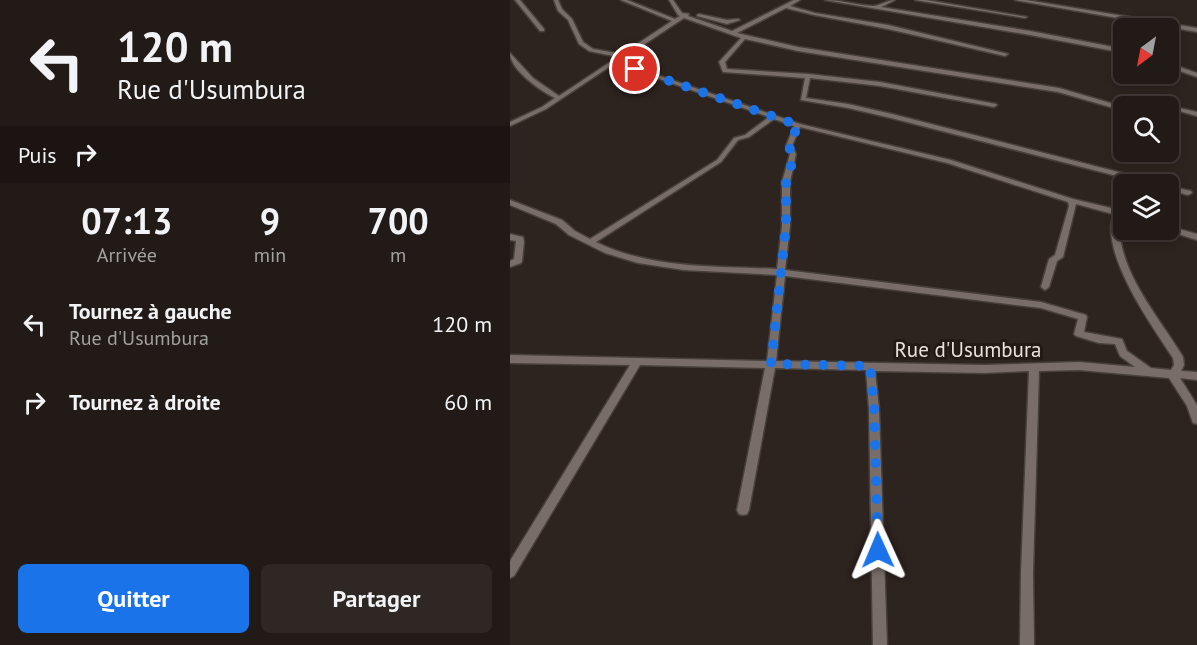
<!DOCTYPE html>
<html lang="fr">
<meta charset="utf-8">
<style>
:root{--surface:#221a17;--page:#2e2724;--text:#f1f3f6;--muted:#a2a1a1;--line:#3f3836;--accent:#1a73e8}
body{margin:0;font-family:"PT Sans",sans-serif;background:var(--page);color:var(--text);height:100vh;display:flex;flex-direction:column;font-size:22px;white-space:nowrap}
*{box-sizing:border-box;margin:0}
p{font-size:20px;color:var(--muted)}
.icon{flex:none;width:33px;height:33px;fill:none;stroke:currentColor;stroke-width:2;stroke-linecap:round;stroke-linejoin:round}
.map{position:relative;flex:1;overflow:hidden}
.sheet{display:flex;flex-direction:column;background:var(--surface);width:510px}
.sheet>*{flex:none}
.hud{background:#221a17;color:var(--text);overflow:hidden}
.needle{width:39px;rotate:212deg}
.fabs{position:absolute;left:603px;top:18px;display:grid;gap:12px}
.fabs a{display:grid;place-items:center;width:66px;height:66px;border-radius:9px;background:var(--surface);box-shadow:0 3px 9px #0003,0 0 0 2px var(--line);font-size:30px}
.pin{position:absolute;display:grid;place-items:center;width:51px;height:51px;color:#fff;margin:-26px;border:3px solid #fff;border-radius:50%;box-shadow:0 2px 6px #0007}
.me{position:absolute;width:66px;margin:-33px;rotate:359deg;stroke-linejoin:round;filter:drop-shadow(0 0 4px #0008)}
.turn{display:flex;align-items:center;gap:21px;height:126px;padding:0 18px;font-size:27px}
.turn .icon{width:78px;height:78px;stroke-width:2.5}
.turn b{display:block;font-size:42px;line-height:51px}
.then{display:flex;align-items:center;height:57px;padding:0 18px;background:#0003;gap:12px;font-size:22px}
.eta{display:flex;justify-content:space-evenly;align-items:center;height:102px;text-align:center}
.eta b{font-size:36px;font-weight:700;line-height:42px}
.button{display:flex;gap:12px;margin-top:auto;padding:12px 18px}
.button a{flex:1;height:69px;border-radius:9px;background:var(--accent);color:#fff;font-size:24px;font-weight:700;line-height:69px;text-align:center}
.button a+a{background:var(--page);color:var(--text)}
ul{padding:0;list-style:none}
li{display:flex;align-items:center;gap:18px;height:78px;padding:0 18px}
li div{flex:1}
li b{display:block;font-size:22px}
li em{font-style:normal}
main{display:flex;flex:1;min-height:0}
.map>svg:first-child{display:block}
</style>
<main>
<section class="sheet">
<div class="hud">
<div class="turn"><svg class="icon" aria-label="left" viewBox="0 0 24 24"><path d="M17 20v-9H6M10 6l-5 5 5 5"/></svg><div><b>120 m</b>Rue d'Usumbura</div></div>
<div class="then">Puis<svg class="icon" aria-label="right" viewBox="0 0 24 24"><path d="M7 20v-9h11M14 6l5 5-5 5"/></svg></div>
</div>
<div class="eta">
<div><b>07:13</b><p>Arrivée</p></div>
<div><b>9</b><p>min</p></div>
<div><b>700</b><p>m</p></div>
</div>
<ul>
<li><svg class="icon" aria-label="left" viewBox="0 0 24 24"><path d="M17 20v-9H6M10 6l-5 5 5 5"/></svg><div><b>Tournez à gauche</b><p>Rue d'Usumbura</p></div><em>120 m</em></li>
<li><svg class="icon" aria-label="right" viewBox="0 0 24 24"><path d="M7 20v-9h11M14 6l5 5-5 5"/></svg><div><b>Tournez à droite</b></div><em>60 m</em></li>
</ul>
<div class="button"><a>Quitter</a><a>Partager</a></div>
</section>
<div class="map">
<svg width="687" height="645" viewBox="0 0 687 645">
<rect width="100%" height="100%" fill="#2d231f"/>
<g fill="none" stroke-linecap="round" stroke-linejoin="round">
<g stroke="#48403c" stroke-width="3">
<g id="minor">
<polygon points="5,0 10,0 34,29 34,31 30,31"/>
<path d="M 44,0 L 48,0 L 52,9 L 62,19 L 73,42 L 83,49 L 112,54 L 162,21 L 111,0 L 117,0 L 165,19 L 170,16 L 168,15 L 159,0 L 163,0 L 172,13 L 179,14 L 178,16 L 222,31 L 284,0 L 290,0 L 280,6 L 305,13 L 378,25 L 498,54 L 495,56 L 378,29 L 304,15 L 276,8 L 227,33 L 288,47 L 549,88 L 614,107 L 614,111 L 548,92 L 288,51 L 235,39 L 215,62 L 217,69 L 298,74 L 370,82 L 486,104 L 487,105 L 484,107 L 370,86 L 300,78 L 296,98 L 338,104 L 382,114 L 647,182 L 647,184 L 638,184 L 381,118 L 338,108 L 291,100 L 295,78 L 213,72 L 209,62 L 231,38 L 174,18 L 106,63 L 118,65 L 290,124 L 441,160 L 563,199 L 601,208 L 614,212 L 614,217 L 610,216 C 604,268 648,315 673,357 L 674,365 L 671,371 L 687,372 L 687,380 L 670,378 L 687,405 L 687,424 L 683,423 L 677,406 L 659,378 L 569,370 L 529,371 L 523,573 L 524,645 L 510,645 L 511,573 L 519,371 L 474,373 L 365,371 L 369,409 L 377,645 L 363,645 L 359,409 L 356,370 L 265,368 L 239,510 L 237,514 L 233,515 L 229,514 L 227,510 L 255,368 L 130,365 L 4,576 L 0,578 L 0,561 L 120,365 L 0,363 L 0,355 L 257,361 L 267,275 L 174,270 L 128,263 L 95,253 L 59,235 L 46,224 L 0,205 L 0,200 L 52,220 L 65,231 L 80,239 L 207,160 L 224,138 L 235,135 L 259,117 L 115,67 L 102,65 L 36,109 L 0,126 L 0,122 L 32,107 L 45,98 C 31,91 0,70 0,53 L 23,78 L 49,96 L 108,57 L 79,51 L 69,44 L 58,20 L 48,11 ZM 264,119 L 284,126 L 276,146 L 280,154 L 272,182 L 272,226 L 267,269 C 207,266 141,269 86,242 L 211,162 L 228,140 L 239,137 ZM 290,127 L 437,163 L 558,202 L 559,206 L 545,255 L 539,259 L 531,287 L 535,290 L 539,287 L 547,261 L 553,257 L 566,204 L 603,214 C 603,218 601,223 601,227 C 600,267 642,326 663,358 L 664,365 L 661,370 L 641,368 L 617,351 L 612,339 L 574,332 L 577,317 L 576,315 L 531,302 L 275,270 L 280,226 L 280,182 L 286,154 L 282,146 ZM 275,276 L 531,308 L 568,319 L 564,334 L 566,336 L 589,343 L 605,344 L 610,356 L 625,367 L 569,362 L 474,365 L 266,361 Z"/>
<path d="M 315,0 C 331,0 346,5 363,6 C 370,6 377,0 385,0 L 371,7 L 520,31 L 614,49 L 614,53 L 520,35 Z"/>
<polygon points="405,0 416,0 517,17 515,18"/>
<polygon points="505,0 516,0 687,28 687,32"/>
<polygon points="189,14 217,20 228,19 230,20 217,24 187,16 187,15"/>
<polygon points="658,63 687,73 687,77 658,67"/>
<polygon points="656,105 687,112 687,116 658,108 658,106 655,106"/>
<polygon points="658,186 681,191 682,193 678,195 658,190"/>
<polygon points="658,226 687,234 687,240 655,230 658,230"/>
<polygon points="0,234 13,237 14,242 12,261 11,263 0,267 0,261 4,259 6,241 0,240"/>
</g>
</g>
<use href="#minor" fill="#796d69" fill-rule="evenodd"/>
</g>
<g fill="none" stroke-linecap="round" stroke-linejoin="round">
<polyline stroke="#1a73e8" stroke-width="10" stroke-dasharray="0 18" points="125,69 288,125 279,146 283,160 276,182 276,226 261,364 360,366 364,409 368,550"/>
</g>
<g text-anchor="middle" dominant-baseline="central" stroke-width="6" stroke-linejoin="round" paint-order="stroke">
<g font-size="21" fill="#e9e2df" stroke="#231a16">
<text x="458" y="349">Rue d'Usumbura</text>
</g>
</g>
</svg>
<div class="fabs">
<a><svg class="needle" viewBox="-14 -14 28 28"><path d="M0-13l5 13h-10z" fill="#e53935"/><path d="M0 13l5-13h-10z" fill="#a2a1a1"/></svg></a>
<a><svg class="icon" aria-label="search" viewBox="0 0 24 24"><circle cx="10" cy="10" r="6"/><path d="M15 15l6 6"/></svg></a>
<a><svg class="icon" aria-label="layers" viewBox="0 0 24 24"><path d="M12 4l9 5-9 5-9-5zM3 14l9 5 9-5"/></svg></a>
</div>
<div class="pin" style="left:125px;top:69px;background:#d93025"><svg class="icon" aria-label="arrive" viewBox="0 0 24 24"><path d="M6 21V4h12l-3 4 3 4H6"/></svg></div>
<svg class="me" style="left:368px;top:550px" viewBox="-20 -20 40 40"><path d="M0-17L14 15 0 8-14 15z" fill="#1a73e8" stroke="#fff" stroke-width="4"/></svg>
</div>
</main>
